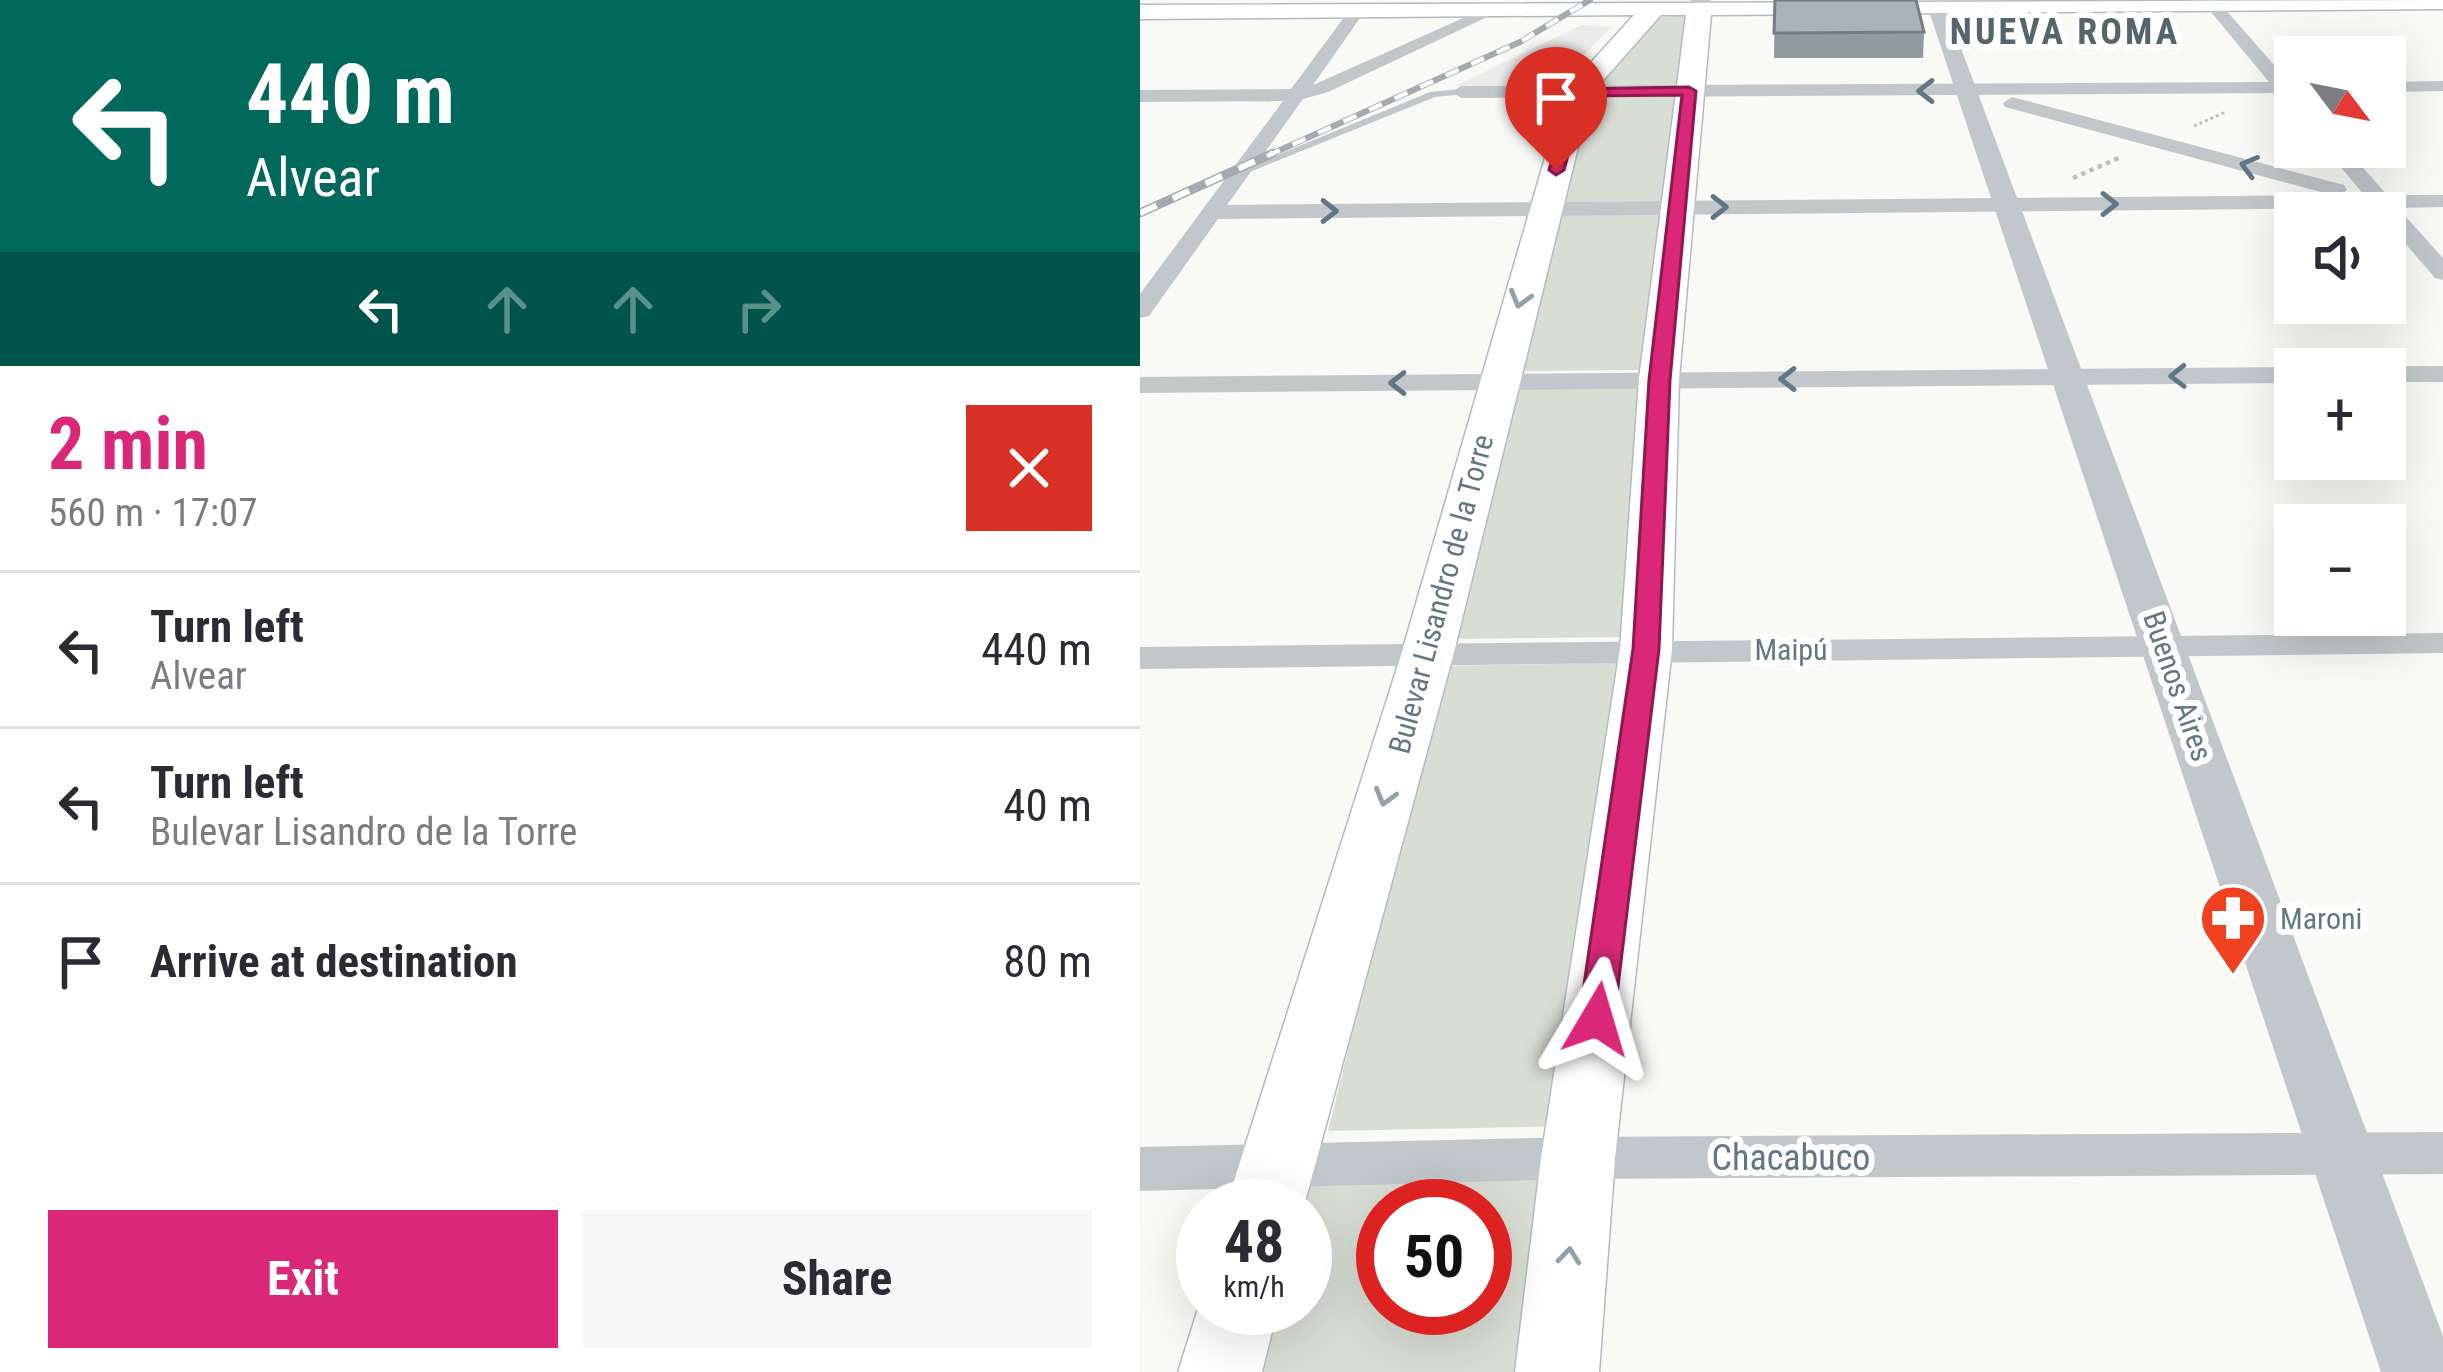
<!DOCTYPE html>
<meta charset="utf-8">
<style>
:root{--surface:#fff;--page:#f7f7f7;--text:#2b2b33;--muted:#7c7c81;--line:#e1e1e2;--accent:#db2777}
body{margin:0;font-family:"Roboto Condensed",sans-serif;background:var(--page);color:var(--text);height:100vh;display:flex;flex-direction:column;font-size:45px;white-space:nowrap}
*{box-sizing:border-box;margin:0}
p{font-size:39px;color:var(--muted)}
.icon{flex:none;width:66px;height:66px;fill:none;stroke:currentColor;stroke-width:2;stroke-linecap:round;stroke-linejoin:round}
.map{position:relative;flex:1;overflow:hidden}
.sheet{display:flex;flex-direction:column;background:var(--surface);width:1140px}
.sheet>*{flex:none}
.hud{background:#00695c;color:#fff;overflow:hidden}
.needle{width:78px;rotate:122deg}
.buttons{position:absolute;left:1134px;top:36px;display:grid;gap:24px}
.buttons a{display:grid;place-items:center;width:132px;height:132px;border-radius:0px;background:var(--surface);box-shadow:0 12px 48px #0002;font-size:60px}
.speed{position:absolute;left:36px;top:1179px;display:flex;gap:24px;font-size:60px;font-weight:700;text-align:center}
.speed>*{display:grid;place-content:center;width:156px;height:156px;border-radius:50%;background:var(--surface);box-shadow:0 12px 48px #0002;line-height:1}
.speed small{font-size:30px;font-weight:400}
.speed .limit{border:18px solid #d22;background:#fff;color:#111}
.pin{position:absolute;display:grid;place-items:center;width:102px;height:102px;color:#fff;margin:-123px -51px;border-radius:50% 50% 50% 0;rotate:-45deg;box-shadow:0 0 12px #0007}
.pin .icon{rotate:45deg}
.me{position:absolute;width:132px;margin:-66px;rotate:7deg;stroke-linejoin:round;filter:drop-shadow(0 0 9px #0008)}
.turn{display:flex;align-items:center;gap:42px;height:252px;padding:0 48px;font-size:54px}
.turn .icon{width:156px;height:156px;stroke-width:2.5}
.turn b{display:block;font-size:84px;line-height:102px}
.lanes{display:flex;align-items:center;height:114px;padding:0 48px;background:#0003;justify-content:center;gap:60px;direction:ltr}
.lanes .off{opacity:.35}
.round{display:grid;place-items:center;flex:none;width:126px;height:126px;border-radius:0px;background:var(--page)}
.summary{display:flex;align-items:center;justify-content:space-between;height:204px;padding:0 48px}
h1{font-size:72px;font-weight:700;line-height:90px;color:var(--accent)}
.primary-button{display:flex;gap:24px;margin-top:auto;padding:24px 48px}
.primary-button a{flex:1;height:138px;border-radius:0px;background:var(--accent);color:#fff;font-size:48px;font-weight:700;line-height:138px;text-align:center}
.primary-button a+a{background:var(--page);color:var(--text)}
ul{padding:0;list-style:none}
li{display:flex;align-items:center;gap:36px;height:156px;padding:0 48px;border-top:3px solid var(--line)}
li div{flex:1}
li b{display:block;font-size:45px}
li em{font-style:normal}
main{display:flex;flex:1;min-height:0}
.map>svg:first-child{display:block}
</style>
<main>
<section class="sheet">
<div class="hud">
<div class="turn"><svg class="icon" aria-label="left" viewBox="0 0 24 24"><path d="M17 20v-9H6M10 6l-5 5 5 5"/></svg><div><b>440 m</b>Alvear</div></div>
<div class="lanes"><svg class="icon" aria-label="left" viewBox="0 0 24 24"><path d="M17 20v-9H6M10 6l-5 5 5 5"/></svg><svg class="icon off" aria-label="ahead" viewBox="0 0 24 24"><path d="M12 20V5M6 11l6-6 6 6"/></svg><svg class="icon off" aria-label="ahead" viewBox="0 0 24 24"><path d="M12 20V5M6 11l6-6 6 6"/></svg><svg class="icon off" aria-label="right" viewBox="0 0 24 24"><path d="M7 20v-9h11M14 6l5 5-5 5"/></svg></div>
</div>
<div class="summary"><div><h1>2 min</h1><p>560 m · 17:07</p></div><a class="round" style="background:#d93025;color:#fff"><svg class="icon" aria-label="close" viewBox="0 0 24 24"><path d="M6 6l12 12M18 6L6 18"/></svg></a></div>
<ul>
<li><svg class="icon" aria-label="left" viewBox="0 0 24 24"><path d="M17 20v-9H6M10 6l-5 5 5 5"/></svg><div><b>Turn left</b><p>Alvear</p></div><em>440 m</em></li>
<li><svg class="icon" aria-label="left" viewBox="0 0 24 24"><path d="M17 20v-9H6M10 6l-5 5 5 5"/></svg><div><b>Turn left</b><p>Bulevar Lisandro de la Torre</p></div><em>40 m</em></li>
<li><svg class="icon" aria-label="arrive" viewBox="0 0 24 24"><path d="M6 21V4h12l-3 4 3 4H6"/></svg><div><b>Arrive at destination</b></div><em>80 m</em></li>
</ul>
<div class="primary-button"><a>Exit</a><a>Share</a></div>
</section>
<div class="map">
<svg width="1303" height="1372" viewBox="0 0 1303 1372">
<rect width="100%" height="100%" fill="#f9f9f6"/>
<polygon fill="#eaebea" points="442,25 472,27 413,85 315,86"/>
<g fill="#d9ded5" fill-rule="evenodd">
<polygon points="534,15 549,16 540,87 454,88 517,18"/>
<polygon points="539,94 529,201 422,202 448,95"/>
<polygon points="525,213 509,370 378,371 417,214"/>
<polygon points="507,386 481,637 311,639 373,388"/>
<polygon points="477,663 429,1126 188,1131 303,666"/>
<path d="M 416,1178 L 395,1372 L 120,1372 L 136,1308 L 165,1308 L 161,1206 L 167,1184 ZM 243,1206 L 345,1206 L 345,1308 L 243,1308 Z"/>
</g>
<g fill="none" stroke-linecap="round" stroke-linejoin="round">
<g stroke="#b4bbc0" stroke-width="3">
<g id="secondary">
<polygon points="1303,0 1303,9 571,15 539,379 532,649 475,1158 459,1372 375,1372 401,1158 480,649 499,379 546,15 521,15 451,94 314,652 164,1206 86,1206 262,652 424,92 494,15 0,19 0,5"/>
<polygon points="63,1293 63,1308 138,1308 122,1372 38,1372"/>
</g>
</g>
<polyline stroke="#bcc0c3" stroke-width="3" stroke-dasharray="3 3" stroke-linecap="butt" points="1054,126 1086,112"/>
<polyline stroke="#bcc0c3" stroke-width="4.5" stroke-dasharray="4.5 4.5" stroke-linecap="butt" points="933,178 981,157"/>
<polygon fill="#c2c7cb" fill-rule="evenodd" points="321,89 324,94 295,97 105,174 96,172 290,92"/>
<g fill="#c2c7cb" fill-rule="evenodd">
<polygon points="1061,0 1077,0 1149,82 1155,82 1155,103 1146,102 1139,93 321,98 312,92 321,86 1129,82"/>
<polygon points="348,7 362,10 188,92 163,99 87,205 1192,195 865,107 863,103 872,97 1204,185 1207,190 1200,195 1224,195 1184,147 1205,147 1247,195 1303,195 1303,207 1258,208 1303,258 1303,280 1295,278 1245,220 1245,213 1235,208 78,219 9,316 0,318 0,294 143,101 0,102 0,90 151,89 211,8 223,8 225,11 173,85"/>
<polygon points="1303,81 1303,91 1245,92 1245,82"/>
<polygon points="1245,366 1303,366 1303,382 1245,382 1245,369 1235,369"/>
<polygon points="1155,367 1163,369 1155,369 1155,383 0,393 0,377"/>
<polygon points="1303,633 1303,653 0,669 0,647"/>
<polygon points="1303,1132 1303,1174 438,1179 0,1191 0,1147 438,1137"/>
</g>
<g fill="#c2c7cb" fill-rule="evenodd">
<polygon points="550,0 570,0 571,2 560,8"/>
<polygon points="803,0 1303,1336 1303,1372 1241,1372 787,5"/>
</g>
<use href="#secondary" fill="#fff" fill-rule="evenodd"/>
<g stroke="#a3abb1" stroke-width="6">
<polyline id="rail-far1" points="127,156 380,42 450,0"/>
</g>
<g stroke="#a3abb1" stroke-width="9">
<polyline id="rail" points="0,213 133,153"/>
</g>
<use href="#rail-far1" stroke="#fff" stroke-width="4.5" stroke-dasharray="14" stroke-linecap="butt"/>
<use href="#rail" stroke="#fff" stroke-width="6" stroke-dasharray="18" stroke-linecap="butt"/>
</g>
<polygon fill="#909a9f" points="635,0 784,32 783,58 634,58"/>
<polygon fill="#a8b3b9" stroke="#767d82" stroke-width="3" points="635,0 776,0 784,32 634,33"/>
<defs><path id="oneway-chevron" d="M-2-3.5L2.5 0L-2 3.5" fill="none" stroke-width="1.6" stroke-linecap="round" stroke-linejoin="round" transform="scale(3)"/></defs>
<g stroke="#627784">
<use href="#oneway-chevron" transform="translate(786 91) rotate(180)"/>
<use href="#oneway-chevron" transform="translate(1109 166) rotate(-165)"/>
<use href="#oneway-chevron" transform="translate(969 204)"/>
<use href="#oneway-chevron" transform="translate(579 207)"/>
<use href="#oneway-chevron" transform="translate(189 211)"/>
<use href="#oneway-chevron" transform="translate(1038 376) rotate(179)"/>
<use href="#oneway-chevron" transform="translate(648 379) rotate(180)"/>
<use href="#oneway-chevron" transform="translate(258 383) rotate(180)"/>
</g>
<g stroke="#91a0a9">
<use href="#oneway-chevron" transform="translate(380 299) rotate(106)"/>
<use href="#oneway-chevron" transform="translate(245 797) rotate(106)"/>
<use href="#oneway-chevron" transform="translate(429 1256) rotate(-84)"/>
</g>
<polygon fill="#db2777" stroke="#8e194d" stroke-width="3" points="549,87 556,91 530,380 519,649 474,1019 469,1029 457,1033 444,1029 439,1019 493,649 509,380 542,95 444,96 424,170 416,175 409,170 433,89"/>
<defs>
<g id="pharmacy-pin" transform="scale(3.45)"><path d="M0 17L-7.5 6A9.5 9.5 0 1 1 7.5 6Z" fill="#f04120" stroke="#fff"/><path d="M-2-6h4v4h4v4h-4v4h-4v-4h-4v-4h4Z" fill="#fff"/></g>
</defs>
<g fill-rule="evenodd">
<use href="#pharmacy-pin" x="1093" y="918"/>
</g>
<g text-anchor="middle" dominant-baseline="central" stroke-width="12" stroke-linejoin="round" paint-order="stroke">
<g font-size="30" fill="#627784" stroke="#fff">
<text transform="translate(301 594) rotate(-75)">Bulevar Lisandro de la Torre</text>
<text x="651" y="649">Maipú</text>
<text transform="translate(1038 686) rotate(71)">Buenos Aires</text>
</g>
<g font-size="30" fill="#627784" stroke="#fff" text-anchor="start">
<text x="1140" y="918">Maroni</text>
</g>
<g font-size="36" font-weight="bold" letter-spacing="3" fill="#54656e" stroke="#fff">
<text x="925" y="32">NUEVA ROMA</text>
</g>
<g font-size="36" fill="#627784" stroke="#fff">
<text x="651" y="1158">Chacabuco</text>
</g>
</g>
</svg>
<div class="buttons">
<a><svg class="needle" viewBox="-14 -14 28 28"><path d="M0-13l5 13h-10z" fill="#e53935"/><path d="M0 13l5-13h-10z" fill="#7c7c81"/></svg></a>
<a><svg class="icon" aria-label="sound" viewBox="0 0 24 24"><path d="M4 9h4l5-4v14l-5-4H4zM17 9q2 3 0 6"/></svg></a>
<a>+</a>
<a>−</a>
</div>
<div class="speed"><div>48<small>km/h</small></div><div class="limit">50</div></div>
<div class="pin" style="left:416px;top:170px;background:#d93025"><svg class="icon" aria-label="arrive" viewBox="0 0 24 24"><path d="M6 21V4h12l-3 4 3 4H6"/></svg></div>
<svg class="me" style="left:457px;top:1019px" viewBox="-20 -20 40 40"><path d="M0-17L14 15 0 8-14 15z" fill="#db2777" stroke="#fff" stroke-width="4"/></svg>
</div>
</main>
